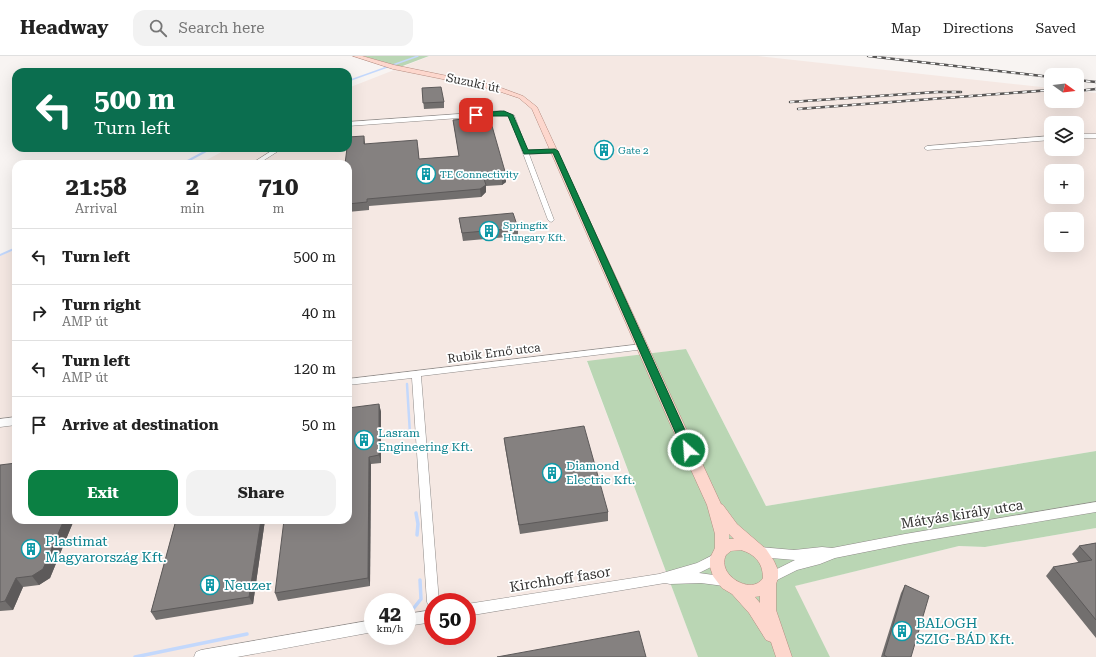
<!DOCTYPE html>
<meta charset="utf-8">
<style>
:root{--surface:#fff;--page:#f2f2f2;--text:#222;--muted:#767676;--line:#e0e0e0;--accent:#0b8043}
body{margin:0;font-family:"Roboto Serif",serif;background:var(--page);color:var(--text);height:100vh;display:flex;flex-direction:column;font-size:15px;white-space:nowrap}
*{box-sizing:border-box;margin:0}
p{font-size:13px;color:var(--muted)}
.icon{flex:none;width:22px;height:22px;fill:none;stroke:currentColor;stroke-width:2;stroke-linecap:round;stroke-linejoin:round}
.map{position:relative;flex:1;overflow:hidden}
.side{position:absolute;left:12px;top:104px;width:340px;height:364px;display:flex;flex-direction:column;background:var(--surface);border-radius:12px;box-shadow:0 4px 16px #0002}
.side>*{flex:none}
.banner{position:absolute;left:12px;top:12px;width:340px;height:84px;border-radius:12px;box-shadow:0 4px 16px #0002;background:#0b6e4f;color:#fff;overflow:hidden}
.needle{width:26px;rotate:105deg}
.buttons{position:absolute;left:1044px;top:12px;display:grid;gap:8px}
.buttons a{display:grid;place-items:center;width:40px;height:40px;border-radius:8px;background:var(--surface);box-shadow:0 4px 16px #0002;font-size:20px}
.speed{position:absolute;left:364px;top:537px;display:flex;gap:8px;font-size:20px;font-weight:700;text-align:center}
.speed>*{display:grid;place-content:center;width:52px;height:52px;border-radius:50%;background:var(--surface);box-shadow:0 4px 16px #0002;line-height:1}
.speed small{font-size:10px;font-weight:400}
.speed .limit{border:6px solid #d22;background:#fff;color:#111}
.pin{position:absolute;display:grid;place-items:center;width:34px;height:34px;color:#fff;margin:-17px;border-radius:8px;box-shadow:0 2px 6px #0006}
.me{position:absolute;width:44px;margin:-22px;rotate:334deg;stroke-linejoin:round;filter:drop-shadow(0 0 3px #0008)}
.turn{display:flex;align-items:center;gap:14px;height:84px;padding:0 16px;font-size:18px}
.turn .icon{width:52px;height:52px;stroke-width:2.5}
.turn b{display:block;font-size:28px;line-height:34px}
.eta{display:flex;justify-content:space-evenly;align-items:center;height:68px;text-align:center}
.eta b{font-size:24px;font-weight:700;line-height:28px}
.primary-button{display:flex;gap:8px;margin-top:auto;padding:8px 16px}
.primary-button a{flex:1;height:46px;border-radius:12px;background:var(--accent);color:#fff;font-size:16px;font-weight:700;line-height:46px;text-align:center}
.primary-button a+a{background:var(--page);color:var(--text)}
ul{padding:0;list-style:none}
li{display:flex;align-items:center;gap:12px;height:56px;padding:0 16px;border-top:1px solid var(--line)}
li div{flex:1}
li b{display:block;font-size:15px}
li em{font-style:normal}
header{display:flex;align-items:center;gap:24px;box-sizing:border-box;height:56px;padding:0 20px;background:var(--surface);border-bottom:1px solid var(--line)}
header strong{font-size:19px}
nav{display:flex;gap:22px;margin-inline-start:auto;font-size:14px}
.search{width:280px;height:36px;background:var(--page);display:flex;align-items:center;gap:10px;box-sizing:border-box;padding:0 14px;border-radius:12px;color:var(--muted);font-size:15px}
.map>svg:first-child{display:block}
</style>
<header>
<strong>Headway</strong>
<div class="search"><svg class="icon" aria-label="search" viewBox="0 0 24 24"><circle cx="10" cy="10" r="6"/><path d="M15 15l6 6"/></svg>Search here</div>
<nav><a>Map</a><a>Directions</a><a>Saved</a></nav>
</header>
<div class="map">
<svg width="1096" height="601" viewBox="0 0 1096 601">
<rect width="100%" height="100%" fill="#f8f4f2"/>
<g fill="#f5e8e3" fill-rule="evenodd">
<path d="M 430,0 L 758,0 L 1051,32 L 1051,45 L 1077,45 L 1077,35 L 1096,37 L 1096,395 L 766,450 L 686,293 L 587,306 L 698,601 L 0,601 L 0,200 L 16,193 L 16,464 L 348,464 L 348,108 L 199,108 L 229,92 L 348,92 L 348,32 ZM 1051,67 L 1077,67 L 1077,93 L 1051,93 ZM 1051,115 L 1077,115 L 1077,141 L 1051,141 ZM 1051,163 L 1077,163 L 1077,189 L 1051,189 ZM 373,546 L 407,546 L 407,580 L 373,580 ZM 433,546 L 467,546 L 467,580 L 433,580 Z"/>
<polygon points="1096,472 1096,601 830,601 794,530 959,490 985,491"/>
</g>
<g fill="#bad6b4">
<polygon points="363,0 429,0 400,11"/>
<polygon points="686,293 766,450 1096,395 1096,472 985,491 959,490 795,530 830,601 698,601 587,305"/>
</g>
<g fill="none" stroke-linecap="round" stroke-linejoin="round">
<g stroke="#c3d8fc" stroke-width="1.5">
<polyline points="348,25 418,0"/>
<polyline points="206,95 212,92"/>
</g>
<g stroke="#c3d8fc" stroke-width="2">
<polyline points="182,108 208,94"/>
<polyline points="0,199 16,192"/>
</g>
<polyline stroke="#c3d8fc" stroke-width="2.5" points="407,328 410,378"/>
<g stroke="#c3d8fc" stroke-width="3.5">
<polyline points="416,457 418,468 417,479"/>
<polyline points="413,553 421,543 420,524"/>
<polyline points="135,601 247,578"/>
</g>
<g stroke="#8f8b89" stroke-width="1">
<g id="minor">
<polygon points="501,55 514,59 527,94 555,93 558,95 555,97 529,98 554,164 553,165 551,166 548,164 509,60 501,59 348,70 348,66"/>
<rect x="1077" y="78" width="19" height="4"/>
<polygon points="1051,80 1051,84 927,94 924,92 927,90"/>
<polygon points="276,92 283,92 258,108 251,108"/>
<polygon points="642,288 646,291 645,293 421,320 439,546 433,546 433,552 429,550 427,546 412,322 348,329 348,323"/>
<polygon points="16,361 16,369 0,371 0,363"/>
<polygon points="1096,446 1096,456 905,488 835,502 820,508 797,514 771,527 767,526 765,522 767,518 795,504 760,501 756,500 754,496 756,492 760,491 794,494 822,491 832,492 905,478"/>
<polygon points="717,497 721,498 723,502 721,506 699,517 728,521 730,525 728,529 724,530 701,527 670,528 665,527 467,560 467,548 659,518 697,507"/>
<polygon points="433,554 433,566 407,570 407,558"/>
<polygon points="373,564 373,576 237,601 194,601 196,596 201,594"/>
</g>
</g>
<g stroke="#b58c80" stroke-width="1">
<path id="major" d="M 353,0 L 362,0 L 394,9 L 496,30 L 523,40 L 537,51 L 721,448 L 723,449 L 737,468 L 766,493 L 774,505 L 778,514 L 778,522 L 776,528 L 776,554 L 792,601 L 776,601 L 771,586 L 766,584 L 749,557 L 732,538 L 722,532 L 713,520 L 710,511 L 710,502 L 715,492 L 715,478 L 707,449 L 667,361 L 532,53 L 519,42 L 492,33 L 393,13 ZM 729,478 L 734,483 L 729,483 ZM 741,494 C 755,498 763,507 763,522 C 752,540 716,519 726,499 L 731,495 ZM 760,540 L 760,547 L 755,541 Z"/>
</g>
<use href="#minor" fill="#fff" fill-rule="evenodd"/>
<use href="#major" fill="#fdd7cd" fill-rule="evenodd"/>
<g stroke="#585655" stroke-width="2.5">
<g id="rail">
<polyline points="868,0 1051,21"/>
<polyline points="1077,24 1096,26"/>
<polyline points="1077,35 1096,33"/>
<polyline points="790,46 937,36 961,36"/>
<polyline points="798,53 1051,34"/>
</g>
</g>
<use href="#rail" stroke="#fff" stroke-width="1.5" stroke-dasharray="4.5" stroke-linecap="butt"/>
</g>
<g fill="#726f6e">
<polygon points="422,32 444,46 444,52 424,53"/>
<polygon points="453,64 506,119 506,126 502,129 486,130 486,136 481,141 369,150 369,154 348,156 348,108 346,92 365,87 365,88 418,91 419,103 459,100"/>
<polygon points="459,162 518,172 518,180 463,185"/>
<polygon points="379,348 381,356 381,407 371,408 370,530 278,545 275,537"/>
<polygon points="504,382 608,456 608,465 520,478 505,391"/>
<polygon points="0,409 16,464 74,464 50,522 39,529 23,531 13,554 0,555"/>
<polygon points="176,464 265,464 253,548 156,564 151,556"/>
<polygon points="1096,487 1096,582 1046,520 1053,511 1079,507 1072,498 1079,490"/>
<polygon points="905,529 911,601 881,601 901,537"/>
</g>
<g fill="#5d5a5a">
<polygon points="364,80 365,87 365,95 364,88"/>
<polygon points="506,119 506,126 502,129 502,122"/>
<polygon points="486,129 486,136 481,141 480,133"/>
<polygon points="379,348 381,356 381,407 379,399"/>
<polygon points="369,401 371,408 370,530 368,522"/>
<polygon points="64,464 74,464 50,522 39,529 32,520"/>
<polygon points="261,464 265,464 253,548 249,541"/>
<polygon points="16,522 23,531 13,554 5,545"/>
</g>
<g fill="#858180" stroke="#5d5a5a">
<polygon points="441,31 444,46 423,47 422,32"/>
<polygon points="486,61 490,63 506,119 502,122 484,123 486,129 480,133 367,143 367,146 348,148 348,108 345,108 347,92 348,92 348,81 364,80 364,88 417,84 419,103 459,100 453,64"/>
<polygon points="513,157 518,172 462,177 459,162"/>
<polygon points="379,348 379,399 369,401 368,522 275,537 284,464 348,464 348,352"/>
<polygon points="584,370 608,456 519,469 504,382"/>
<polygon points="16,407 16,464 64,464 43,513 32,520 16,522 5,545 0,546 0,409"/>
<polygon points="176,464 261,464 249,541 151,556"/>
<polygon points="1096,487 1096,564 1053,511 1092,504 1079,490"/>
<polygon points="905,529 929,540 911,601 887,601 884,599"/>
<polygon points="639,575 646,601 497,601"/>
</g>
<polygon fill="#0b8043" stroke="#07532c" points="504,55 513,59 528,94 555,93 558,95 694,394 692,396 685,396 683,394 553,97 524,98 508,60 476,60 473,59 476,57"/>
<defs>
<g id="building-ring" transform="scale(1)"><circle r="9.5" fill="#fff" stroke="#0f9aa8" stroke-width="1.5"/><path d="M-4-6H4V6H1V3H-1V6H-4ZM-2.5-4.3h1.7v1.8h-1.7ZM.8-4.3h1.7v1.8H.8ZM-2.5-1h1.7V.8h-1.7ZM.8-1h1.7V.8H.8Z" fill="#0f9aa8"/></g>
</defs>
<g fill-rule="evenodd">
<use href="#building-ring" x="604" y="94"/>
<use href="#building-ring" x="426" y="118"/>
<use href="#building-ring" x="489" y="175"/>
<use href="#building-ring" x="364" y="384"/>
<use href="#building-ring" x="552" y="417"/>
<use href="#building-ring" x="31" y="493"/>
<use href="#building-ring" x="210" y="529"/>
<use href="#building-ring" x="902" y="575"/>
</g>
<g text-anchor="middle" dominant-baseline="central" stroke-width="3.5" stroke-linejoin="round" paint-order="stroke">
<g font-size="10" fill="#0d838f" stroke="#fff" text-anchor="start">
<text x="618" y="94">Gate 2</text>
<text x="440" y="118">TE Connectivity</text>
<text x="503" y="169">Springfix<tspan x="503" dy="12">Hungary Kft.</tspan></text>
</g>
<g font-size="12" fill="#333231" stroke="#fff">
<text transform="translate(473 27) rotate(12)">Suzuki út</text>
<text transform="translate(494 297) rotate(-7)">Rubik Ernő utca</text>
</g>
<g font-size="12" fill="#0d838f" stroke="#fff" text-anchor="start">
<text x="378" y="377">Lasram<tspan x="378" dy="14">Engineering Kft.</tspan></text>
<text x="566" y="410">Diamond<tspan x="566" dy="14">Electric Kft.</tspan></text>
</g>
<g font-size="14" fill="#333231" stroke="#fff">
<text transform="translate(962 458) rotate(-9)">Mátyás király utca</text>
<text transform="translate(560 523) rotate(-9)">Kirchhoff fasor</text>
</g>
<g font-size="14" fill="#0d838f" stroke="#fff" text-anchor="start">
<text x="45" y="485">Plastimat<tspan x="45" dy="16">Magyarország Kft.</tspan></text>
<text x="224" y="529">Neuzer</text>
<text x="916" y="567">BALOGH<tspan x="916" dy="16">SZIG-BÁD Kft.</tspan></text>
</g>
</g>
</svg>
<div class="buttons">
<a><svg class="needle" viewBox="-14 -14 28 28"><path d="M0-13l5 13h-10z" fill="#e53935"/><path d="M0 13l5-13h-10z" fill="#767676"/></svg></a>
<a><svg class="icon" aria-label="layers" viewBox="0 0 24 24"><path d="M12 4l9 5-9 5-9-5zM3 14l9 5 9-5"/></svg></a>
<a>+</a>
<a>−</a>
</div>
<div class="speed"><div>42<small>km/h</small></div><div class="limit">50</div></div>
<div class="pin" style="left:476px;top:59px;background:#d93025"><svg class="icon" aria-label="arrive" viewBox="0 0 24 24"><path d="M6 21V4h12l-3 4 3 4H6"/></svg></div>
<svg class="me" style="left:688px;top:394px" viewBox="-20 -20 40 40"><circle r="17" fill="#0b8043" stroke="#fff" stroke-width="3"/><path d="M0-11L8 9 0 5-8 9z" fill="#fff"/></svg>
<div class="banner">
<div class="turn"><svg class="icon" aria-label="left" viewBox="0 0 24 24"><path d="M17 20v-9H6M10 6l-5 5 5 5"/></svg><div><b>500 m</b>Turn left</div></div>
</div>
<section class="side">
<div class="eta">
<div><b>21:58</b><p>Arrival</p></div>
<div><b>2</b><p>min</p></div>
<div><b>710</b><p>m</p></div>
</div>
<ul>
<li><svg class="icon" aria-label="left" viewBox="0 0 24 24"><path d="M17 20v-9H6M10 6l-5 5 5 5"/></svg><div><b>Turn left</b></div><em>500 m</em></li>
<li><svg class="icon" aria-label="right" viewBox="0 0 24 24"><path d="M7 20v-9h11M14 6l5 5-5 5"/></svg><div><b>Turn right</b><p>AMP út</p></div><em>40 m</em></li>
<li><svg class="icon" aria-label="left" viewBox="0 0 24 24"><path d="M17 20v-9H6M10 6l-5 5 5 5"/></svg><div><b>Turn left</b><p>AMP út</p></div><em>120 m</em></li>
<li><svg class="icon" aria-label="arrive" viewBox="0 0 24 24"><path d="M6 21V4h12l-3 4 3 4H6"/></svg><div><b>Arrive at destination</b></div><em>50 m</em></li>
</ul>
<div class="primary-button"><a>Exit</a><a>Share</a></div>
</section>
</div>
